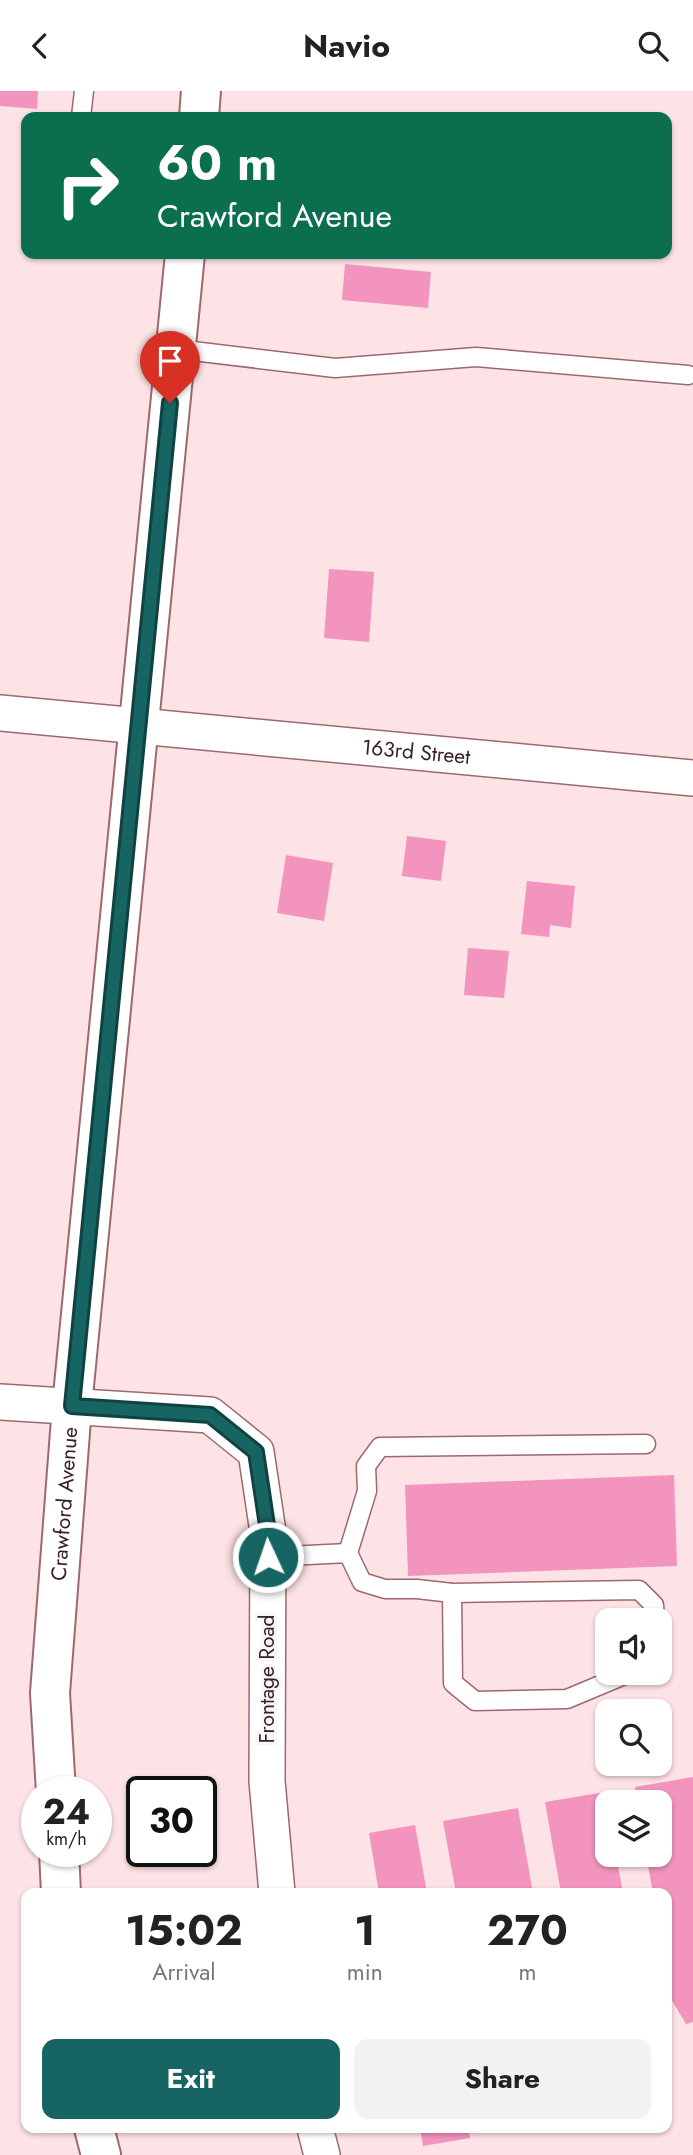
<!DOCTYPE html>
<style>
:root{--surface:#fff;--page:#f2f2f2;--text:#222;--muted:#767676;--accent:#176563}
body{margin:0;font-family:Jost,sans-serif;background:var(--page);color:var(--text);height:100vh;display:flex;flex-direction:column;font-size:26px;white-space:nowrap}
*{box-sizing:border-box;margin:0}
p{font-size:23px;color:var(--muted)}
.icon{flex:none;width:38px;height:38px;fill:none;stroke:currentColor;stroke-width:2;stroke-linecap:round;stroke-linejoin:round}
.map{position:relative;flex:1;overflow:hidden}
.drawer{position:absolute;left:21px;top:1797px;width:651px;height:245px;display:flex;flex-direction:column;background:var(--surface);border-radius:14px;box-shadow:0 2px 5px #0004}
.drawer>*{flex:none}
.hud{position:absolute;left:21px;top:21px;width:651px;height:147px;border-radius:14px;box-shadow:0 2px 5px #0004;background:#0b6e4f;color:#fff;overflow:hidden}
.controls{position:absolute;left:595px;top:1517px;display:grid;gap:14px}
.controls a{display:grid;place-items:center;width:77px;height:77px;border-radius:14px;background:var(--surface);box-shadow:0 2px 5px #0004;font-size:35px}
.speed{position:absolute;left:21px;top:1685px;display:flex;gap:14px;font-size:35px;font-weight:700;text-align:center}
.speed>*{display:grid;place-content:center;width:91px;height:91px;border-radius:50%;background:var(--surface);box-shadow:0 2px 5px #0004;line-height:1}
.speed small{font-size:18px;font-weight:400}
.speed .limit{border:4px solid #111;border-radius:10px;background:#fff;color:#111}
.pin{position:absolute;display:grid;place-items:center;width:60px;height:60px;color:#fff;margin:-72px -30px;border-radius:50% 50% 50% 0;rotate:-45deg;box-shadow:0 0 7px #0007}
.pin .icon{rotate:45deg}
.me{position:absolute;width:77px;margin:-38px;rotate:357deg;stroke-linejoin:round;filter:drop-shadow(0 0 5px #0008)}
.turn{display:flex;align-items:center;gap:24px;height:147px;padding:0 21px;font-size:32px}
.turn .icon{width:91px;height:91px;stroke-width:2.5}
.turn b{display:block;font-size:49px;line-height:60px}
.eta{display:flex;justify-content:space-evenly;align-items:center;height:119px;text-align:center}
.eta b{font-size:42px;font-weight:700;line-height:49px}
.action{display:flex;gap:14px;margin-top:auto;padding:14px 21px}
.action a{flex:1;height:80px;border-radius:14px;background:var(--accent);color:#fff;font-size:28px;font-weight:700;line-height:80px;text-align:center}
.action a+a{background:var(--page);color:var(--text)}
header{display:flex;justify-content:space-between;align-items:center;height:91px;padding:0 21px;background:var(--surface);font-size:32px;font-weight:700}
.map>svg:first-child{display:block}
</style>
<header><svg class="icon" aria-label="back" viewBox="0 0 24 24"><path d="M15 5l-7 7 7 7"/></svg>Navio<svg class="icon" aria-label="search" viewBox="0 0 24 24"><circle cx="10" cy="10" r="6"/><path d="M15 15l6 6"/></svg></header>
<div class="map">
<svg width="693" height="2064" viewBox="0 0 693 2064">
<rect width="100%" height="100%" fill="#fde3e5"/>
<g fill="#f294bd">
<polygon points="0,0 38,0 37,18 0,15"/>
<polygon points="345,173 431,181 428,217 342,209"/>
<polygon points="329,478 374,481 369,551 324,547"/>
<polygon points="407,745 446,750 441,790 402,785"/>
<polygon points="286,764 333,772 324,830 277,822"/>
<polygon points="527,790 575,795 571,837 550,834 549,846 521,843"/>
<polygon points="468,857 509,860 504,907 464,904"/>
<polygon points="674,1384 677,1475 408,1485 405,1394"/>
<polygon points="693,1686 693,1931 686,1933 670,1906 667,1885 667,1802 653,1802 646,1764 660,1764 660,1712 637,1712 635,1696"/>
<polygon points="605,1701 607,1715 607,1764 616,1764 623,1802 561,1802 545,1711"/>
<polygon points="518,1717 533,1802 456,1802 443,1730"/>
<polygon points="415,1734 427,1802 379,1802 369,1742"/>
<polygon points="420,2037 468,2037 470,2047 423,2055"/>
</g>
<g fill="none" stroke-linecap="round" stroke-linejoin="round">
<g stroke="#9e686d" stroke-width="21">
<g id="service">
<polyline points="81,26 84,0"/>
<polyline points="176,258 335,277 476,266 688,284"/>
<polyline points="348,1462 367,1400 366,1375 380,1356 646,1353"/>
<polyline points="268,1466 348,1462 362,1491 385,1498 417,1498 452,1502 639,1499 654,1514 655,1530"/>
<polyline points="452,1502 453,1592 475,1610 567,1608 629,1582"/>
</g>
</g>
<g stroke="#9e686d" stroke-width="38">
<g id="minor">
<path id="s1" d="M 0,622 L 693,687"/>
<polyline points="0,1311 210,1324 256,1361 268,1441 267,1690 277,1802"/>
<polyline points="315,2037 322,2064"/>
</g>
</g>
<g stroke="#9e686d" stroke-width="42">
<g id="secondary">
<polyline points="199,26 201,0"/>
<path id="s2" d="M 56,1701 L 50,1602 L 72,1315 L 185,163"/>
<polyline points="59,1760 61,1802"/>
<polyline points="94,2037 101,2064"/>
</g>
</g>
<use href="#service" stroke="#fff" stroke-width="18"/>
<use href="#minor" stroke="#fff" stroke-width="35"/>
<use href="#secondary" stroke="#fff" stroke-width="38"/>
</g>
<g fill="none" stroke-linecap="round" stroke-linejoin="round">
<g stroke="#0f4240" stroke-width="18">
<polyline id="route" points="170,312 72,1315 210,1324 256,1361 268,1441 268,1466"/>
</g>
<use href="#route" stroke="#176563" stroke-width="12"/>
</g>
<g text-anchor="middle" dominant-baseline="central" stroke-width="7" stroke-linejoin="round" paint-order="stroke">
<g font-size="21" fill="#392225" stroke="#f7f7f7">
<text stroke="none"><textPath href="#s1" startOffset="418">163rd Street</textPath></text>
<text stroke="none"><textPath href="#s2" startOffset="289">Crawford Avenue</textPath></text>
<text transform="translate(267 1588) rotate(-90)">Frontage Road</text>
</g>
</g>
</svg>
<div class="controls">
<a><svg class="icon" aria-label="sound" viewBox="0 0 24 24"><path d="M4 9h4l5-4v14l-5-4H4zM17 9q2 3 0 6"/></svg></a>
<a><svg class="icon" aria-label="search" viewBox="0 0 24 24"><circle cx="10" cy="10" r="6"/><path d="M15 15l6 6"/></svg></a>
<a><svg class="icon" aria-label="layers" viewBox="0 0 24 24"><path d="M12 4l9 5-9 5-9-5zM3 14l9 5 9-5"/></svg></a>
</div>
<div class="speed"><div>24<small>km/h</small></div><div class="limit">30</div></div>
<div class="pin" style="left:170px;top:312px;background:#d93025"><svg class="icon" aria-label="arrive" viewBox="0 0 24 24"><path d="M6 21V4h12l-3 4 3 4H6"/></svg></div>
<svg class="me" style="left:268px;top:1466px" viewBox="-20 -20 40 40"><circle r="17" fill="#176563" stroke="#fff" stroke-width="3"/><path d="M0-11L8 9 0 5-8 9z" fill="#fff"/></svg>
<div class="hud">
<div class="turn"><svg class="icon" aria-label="right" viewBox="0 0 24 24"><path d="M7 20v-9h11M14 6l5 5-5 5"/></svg><div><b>60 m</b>Crawford Avenue</div></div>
</div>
<section class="drawer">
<div class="eta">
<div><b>15:02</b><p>Arrival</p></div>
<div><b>1</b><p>min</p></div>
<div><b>270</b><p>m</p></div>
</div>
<div class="action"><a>Exit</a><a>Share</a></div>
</section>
</div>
